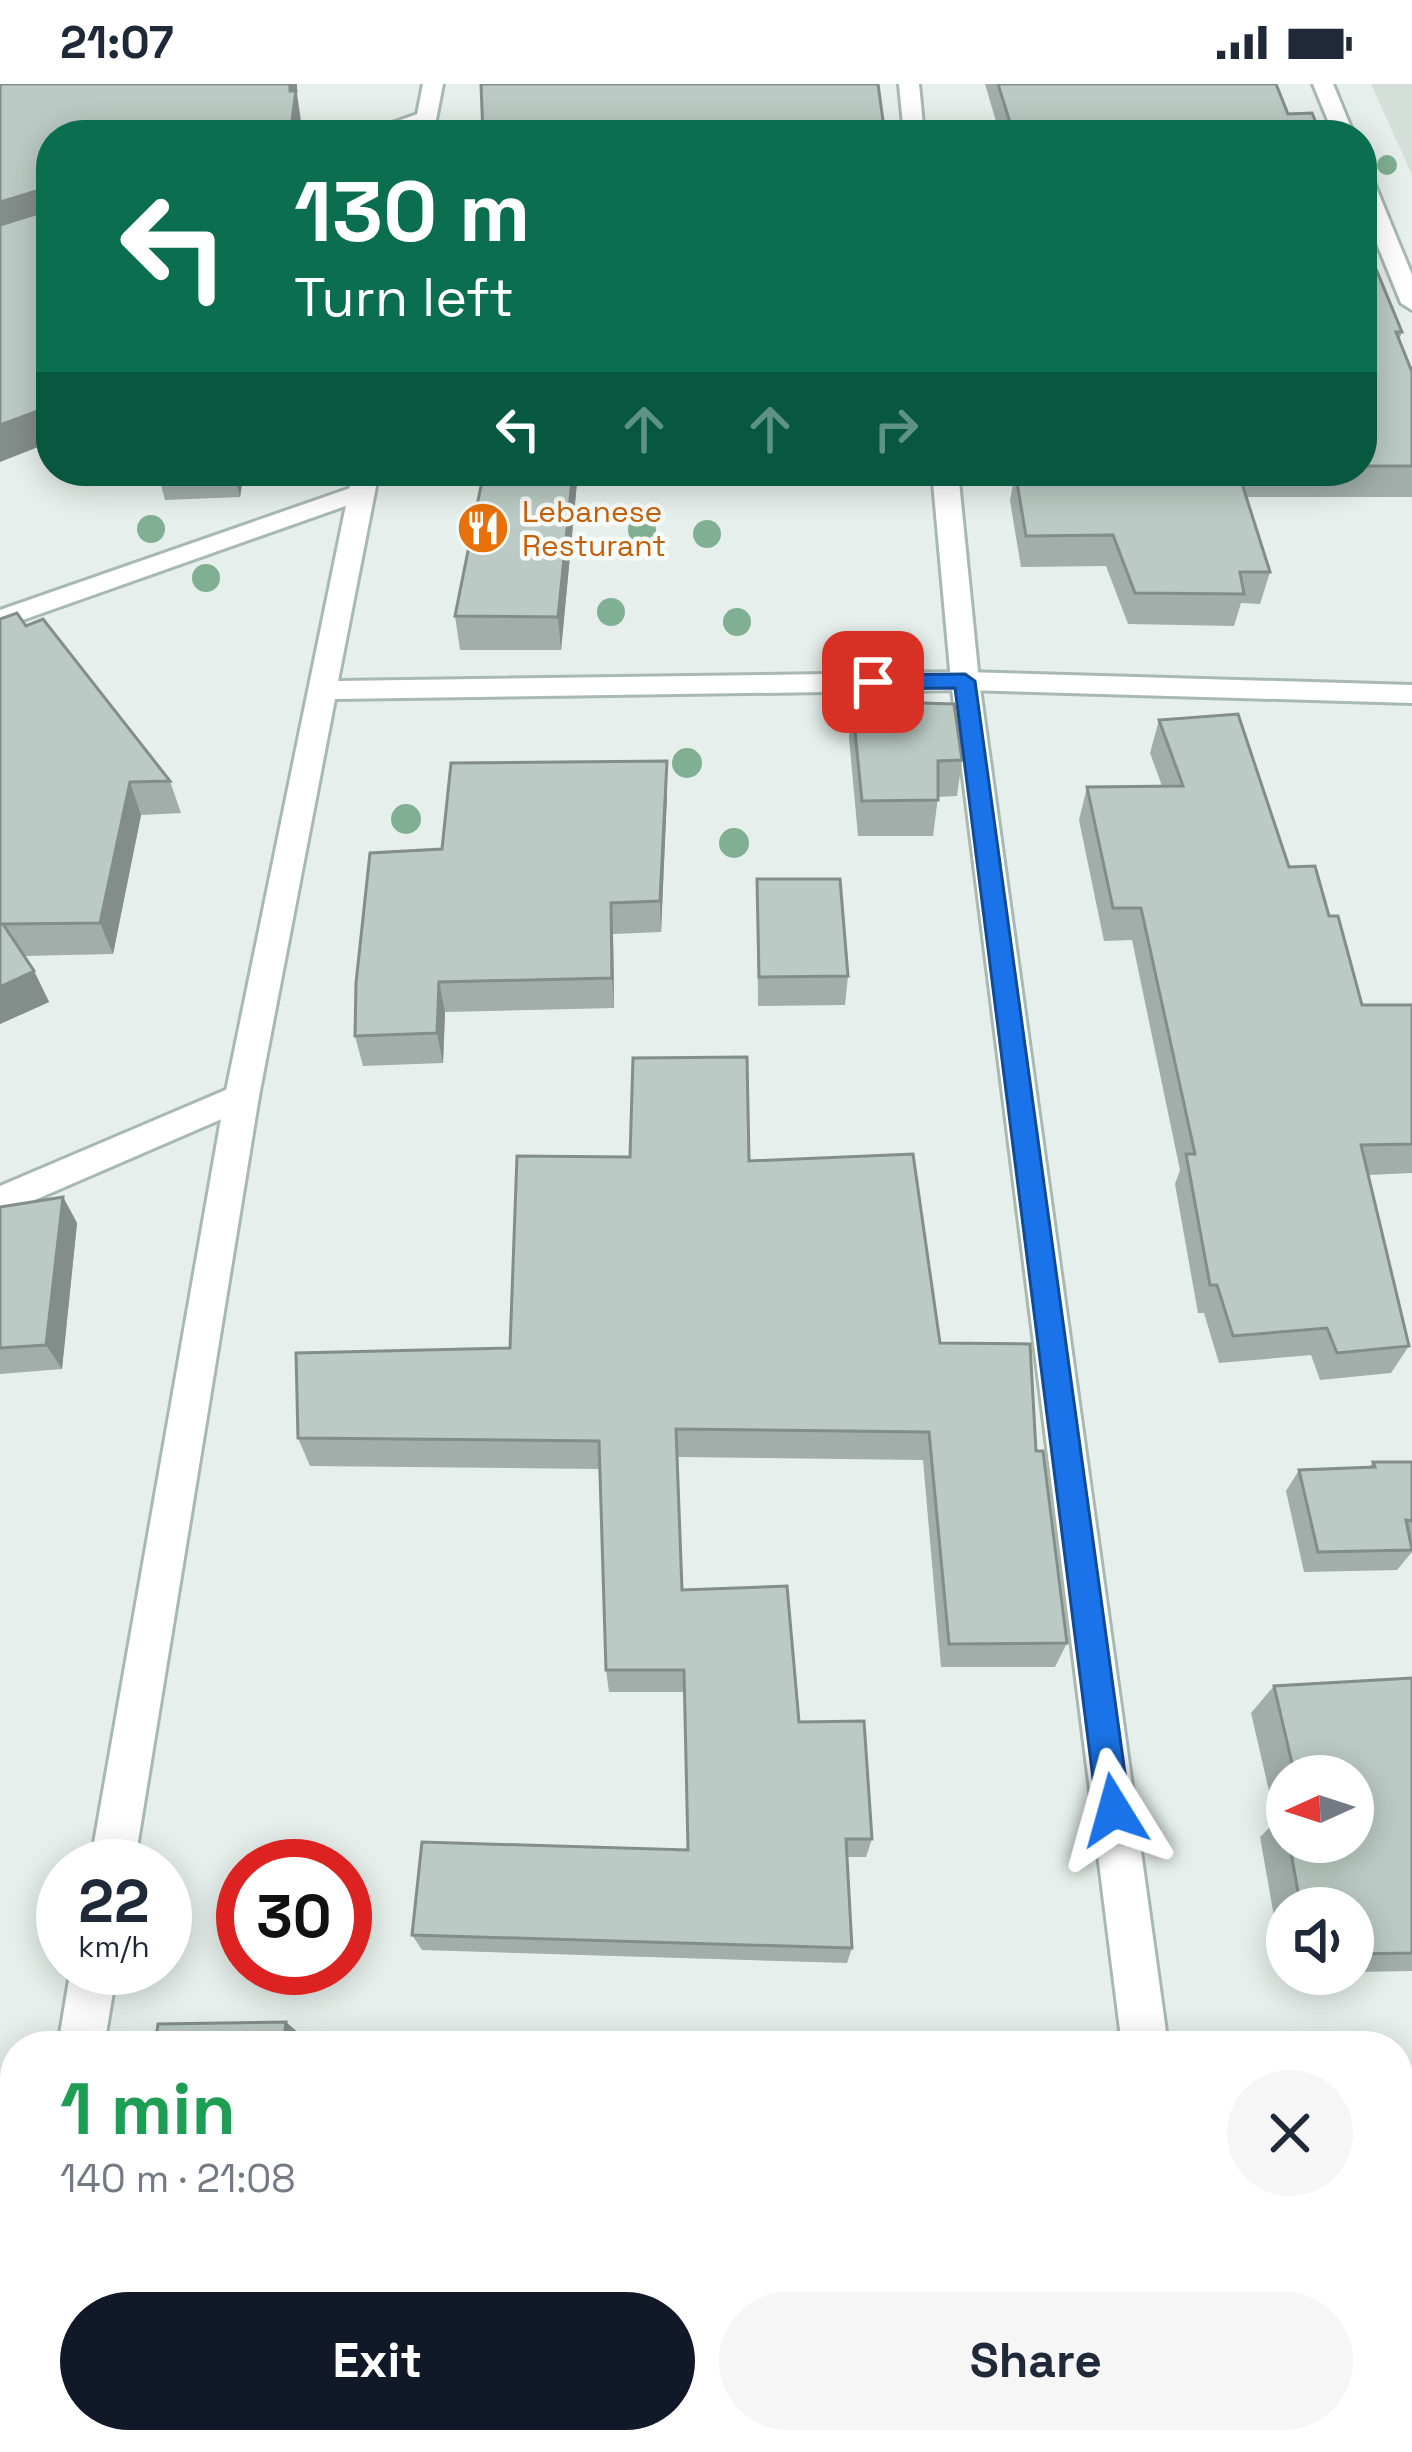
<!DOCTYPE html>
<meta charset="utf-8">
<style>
:root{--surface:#fff;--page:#f6f6f7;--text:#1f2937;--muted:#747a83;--accent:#111827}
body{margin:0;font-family:"Space Grotesk",sans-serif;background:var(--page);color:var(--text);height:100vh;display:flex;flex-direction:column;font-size:45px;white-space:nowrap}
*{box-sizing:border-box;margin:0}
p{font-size:39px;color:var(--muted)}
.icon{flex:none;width:66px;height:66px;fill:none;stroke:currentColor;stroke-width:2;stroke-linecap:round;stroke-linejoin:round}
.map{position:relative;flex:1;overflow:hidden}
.drawer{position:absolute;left:0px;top:1947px;width:1413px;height:423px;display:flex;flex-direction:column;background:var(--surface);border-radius:48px 48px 0 0;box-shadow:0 6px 30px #0003}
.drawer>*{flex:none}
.guide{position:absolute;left:36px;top:36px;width:1341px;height:366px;border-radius:48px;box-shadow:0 6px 30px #0003;background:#0b6e4f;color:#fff;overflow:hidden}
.needle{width:78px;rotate:267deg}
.fabs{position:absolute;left:1266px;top:1671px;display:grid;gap:24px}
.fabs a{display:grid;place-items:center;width:108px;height:108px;border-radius:50%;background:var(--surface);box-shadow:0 6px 30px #0003;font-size:60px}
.speed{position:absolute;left:36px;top:1755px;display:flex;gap:24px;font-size:60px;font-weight:700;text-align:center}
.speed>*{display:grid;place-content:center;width:156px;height:156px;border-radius:50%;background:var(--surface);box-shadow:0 6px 30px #0003;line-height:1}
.speed small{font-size:30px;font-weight:400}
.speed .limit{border:18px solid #d22;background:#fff;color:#111}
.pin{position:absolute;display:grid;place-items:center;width:102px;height:102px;color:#fff;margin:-51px;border-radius:24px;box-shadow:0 6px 18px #0006}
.me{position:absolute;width:132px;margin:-66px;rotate:352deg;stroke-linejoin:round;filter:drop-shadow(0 0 9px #0008)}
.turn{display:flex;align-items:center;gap:42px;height:252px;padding:0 60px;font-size:54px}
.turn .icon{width:156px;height:156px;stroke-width:2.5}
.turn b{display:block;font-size:84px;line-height:102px}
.lanes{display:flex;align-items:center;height:114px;padding:0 60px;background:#0003;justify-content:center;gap:60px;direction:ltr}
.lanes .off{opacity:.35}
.round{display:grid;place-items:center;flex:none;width:126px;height:126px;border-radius:63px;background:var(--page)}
.head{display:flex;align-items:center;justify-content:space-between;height:204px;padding:0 60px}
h1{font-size:72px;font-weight:600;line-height:90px;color:#1e9e55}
.cta{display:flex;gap:24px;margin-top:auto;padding:24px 60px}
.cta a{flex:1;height:138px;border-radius:72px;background:var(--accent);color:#fff;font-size:48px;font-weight:600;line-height:138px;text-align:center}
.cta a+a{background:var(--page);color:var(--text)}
.status{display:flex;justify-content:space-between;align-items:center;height:84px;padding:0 60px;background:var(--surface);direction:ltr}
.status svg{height:33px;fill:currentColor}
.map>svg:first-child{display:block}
</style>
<div class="status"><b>21:07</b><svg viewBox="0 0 49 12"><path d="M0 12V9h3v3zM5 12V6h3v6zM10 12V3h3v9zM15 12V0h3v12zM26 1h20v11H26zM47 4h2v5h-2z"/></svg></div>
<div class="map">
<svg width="1412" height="2368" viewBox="0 0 1412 2368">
<rect width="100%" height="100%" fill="#e6efeb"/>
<polygon fill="#d4dfda" points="1371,0 1412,0 1412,91"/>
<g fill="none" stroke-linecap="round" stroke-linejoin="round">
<g stroke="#a8b8b2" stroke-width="6">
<g id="minor">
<polygon points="899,0 919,0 924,51 904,51"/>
<polygon points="1313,0 1333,0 1354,51 1334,51"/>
<polygon points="426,27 433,29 433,37 389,51 358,51"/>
<polygon points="1362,90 1373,96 1412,191 1412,226 1401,219 1362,123"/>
<polygon points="932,387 958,387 979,597 1168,1962 1122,1962 951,597"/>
<polygon points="362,400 371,403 375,408 371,413 0,544 0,526"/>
<polygon points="242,999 254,1003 259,1012 254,1021 0,1131 0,1102"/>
<polygon points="15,2176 15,2232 0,2238 0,2182"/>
<polygon points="1171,2355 1223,2355 1224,2368 1172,2368"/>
</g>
</g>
<g stroke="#a8b8b2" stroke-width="6">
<g id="tertiary">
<polygon points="423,0 443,0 433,51 413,51"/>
<polygon points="353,387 379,387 338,597 965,588 1412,601 1412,619 965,606 335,615 259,1012 134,1782 90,1782 225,1012"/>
<polygon points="71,1884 117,1884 104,1962 58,1962"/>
<polygon points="15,2305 15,2355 36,2355 34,2368 0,2368 0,2311"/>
</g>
</g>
<use href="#minor" fill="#fff" fill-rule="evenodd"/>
<use href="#tertiary" fill="#fff" fill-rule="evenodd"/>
</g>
<g fill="#80af93">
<circle cx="1387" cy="81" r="10"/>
<circle cx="151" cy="445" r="14"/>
<circle cx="642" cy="446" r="14"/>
<circle cx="707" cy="450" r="14"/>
<circle cx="206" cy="494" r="14"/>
<circle cx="611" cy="528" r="14"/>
<circle cx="737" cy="538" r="14"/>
<circle cx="687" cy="679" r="15"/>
<circle cx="406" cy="735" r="15"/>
<circle cx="734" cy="759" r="15"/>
</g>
<g fill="#a1aea9" fill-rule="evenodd">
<polygon points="985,0 1276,0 1288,30 1321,51 1000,51"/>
<polygon points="1362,151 1402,248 1399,256 1412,288 1412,413 1246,413 1270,488 1260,520 1241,519 1234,542 1128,540 1106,482 1021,483 1010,417 1015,387 1362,387"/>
<polygon points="157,387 244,387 240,413 165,416"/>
<polygon points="484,387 643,387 578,388 561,566 460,566 455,532"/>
<polygon points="0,535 26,542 170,697 181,729 141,731 113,870 24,872 34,887 49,918 0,940"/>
<polygon points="852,617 962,676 957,712 938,713 933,752 858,752 849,654"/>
<polygon points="1159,636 1289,783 1329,832 1362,921 1412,921 1412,1089 1368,1091 1409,1262 1391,1289 1320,1296 1311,1271 1219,1279 1204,1229 1198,1229 1175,1100 1180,1086 1132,856 1104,857 1079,736 1087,703 1162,702 1150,669"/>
<polygon points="667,710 661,848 613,850 614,924 445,928 443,979 363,982 355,952 442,765"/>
<polygon points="757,795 848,892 845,921 758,922"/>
<polygon points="749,1077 940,1259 1036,1367 1067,1559 1055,1583 941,1583 923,1376 677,1373 682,1506 799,1638 872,1755 866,1773 847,1773 852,1864 847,1879 422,1866 412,1851 688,1766 685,1608 609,1608 606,1586 600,1385 310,1382 298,1354 510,1264"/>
<polygon points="63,1113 77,1139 62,1285 0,1290 0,1123"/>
<polygon points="1373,1378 1412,1378 1412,1468 1397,1486 1304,1488 1286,1407 1299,1386 1369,1384"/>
<path d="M 1412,1594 L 1412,1887 L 1353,1888 L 1353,1824 L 1287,1824 L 1287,1889 L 1284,1889 L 1260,1753 L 1276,1737 L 1251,1629 L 1274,1602 ZM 1287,1692 L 1353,1692 L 1353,1758 L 1287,1758 Z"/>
<polygon points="1412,2230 1412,2368 1405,2368 1398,2326 1398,2231"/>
<polygon points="758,2355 905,2355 905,2362 1101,2361 1100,2355 1186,2355 1187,2368 759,2368"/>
</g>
<g fill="#838d89">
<polygon points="290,0 297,0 297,10 301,37 300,51 290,51"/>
<polygon points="40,106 50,138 0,152 0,118"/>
<polygon points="51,322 51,358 0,378 0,341"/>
<polygon points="233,387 244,387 240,413"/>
<polygon points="573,387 578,388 561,566 558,533"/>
<polygon points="667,677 667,710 661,848 660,817"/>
<polygon points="130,698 141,731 113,870 100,839"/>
<polygon points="611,819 613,850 614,924 612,894"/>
<polygon points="34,887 49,918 0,940 0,903"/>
<polygon points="439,898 445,928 443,979 437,949"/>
<polygon points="63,1113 77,1139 62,1285 46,1261"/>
<polygon points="286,1938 301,1951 299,1962 283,1962"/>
<polygon points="264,2355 281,2355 280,2368 263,2368"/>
</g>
<g fill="#bbcac4" stroke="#838d89" stroke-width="3">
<polygon points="0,0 290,0 290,7 296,7 290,51 51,51 51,322 0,341 0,141 45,127 46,111 40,106 0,118"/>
<polygon points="481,0 878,0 885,51 483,51"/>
<polygon points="998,0 1276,0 1288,30 1312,29 1321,51 1014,51"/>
<polygon points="1362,151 1402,248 1396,248 1412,288 1412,382 1362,382"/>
<polygon points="484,387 573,387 558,533 455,532"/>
<polygon points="1015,387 1238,387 1270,488 1240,488 1244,510 1135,509 1113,451 1026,452"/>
<polygon points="17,529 26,542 43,535 170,697 130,698 100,839 3,840 34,887 0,903 0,535"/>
<polygon points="852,617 954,620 962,676 938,677 938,716 862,717"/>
<polygon points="1238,630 1289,783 1315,782 1329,832 1338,832 1362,921 1412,921 1412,1060 1361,1061 1409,1262 1337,1269 1327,1244 1233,1252 1217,1201 1210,1201 1186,1070 1195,1070 1141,824 1113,824 1087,703 1183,702 1159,636"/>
<polygon points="667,677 660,817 611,819 612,894 439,898 437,949 355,952 356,899 370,769 442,765 451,679"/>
<polygon points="757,795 840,795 848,892 759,893"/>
<polygon points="747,973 749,1077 913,1070 940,1259 1030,1260 1036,1367 1043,1367 1067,1559 949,1560 929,1348 676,1345 682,1506 787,1502 799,1638 864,1637 872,1755 846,1755 852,1864 412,1851 422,1758 688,1766 684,1586 606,1586 599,1357 298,1354 296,1269 510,1264 517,1072 630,1073 633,974"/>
<polygon points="63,1113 46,1261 0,1264 0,1123"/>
<polygon points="1373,1378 1412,1378 1412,1437 1406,1436 1412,1466 1318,1468 1299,1386 1375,1383"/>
<polygon points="1412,1594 1412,1869 1353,1870 1353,1824 1301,1824 1289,1758 1353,1758 1353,1692 1295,1692 1274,1602"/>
<polygon points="286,1938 283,1962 155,1962 158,1940"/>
<polygon points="147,2355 264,2355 263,2368 145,2368"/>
<polygon points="786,2355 905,2355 906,2365 1115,2363 1114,2355 1186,2355 1187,2368 761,2368 760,2357"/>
</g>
<polygon fill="#1a73e8" stroke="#114b97" stroke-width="3" points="965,590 975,597 1130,1726 1126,1738 1114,1743 1102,1738 1097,1726 955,604 873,605 863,598 873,591"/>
<defs>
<g id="restaurant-disc" transform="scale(2.7)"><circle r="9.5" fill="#e8710a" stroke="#f7fbf9"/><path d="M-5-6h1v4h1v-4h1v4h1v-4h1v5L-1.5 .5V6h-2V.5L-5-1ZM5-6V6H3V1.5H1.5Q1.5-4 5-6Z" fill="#fff"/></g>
</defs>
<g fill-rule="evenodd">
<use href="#restaurant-disc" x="483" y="444"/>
</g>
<g text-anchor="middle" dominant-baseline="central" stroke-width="9" stroke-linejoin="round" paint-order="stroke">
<g font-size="30" fill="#c56008" stroke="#f7fbf9" text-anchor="start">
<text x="522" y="427">Lebanese<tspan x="522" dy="34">Resturant</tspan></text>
</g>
</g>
</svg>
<div class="fabs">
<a><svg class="needle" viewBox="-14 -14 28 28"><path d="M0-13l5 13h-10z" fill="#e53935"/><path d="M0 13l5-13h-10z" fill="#747a83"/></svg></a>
<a><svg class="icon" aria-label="sound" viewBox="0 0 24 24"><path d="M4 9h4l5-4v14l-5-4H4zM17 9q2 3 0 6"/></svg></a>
</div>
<div class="speed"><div>22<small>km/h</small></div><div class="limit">30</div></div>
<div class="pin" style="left:873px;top:598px;background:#d93025"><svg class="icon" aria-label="arrive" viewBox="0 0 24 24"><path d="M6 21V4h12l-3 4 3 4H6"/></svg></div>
<svg class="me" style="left:1114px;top:1726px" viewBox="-20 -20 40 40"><path d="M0-17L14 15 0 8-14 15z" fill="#1a73e8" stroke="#fff" stroke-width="4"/></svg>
<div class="guide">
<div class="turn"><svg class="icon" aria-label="left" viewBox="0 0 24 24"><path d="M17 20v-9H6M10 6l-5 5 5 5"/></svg><div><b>130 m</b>Turn left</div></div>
<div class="lanes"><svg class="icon" aria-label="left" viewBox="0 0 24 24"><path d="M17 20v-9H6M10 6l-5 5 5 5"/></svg><svg class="icon off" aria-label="ahead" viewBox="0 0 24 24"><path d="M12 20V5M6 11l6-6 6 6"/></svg><svg class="icon off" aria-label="ahead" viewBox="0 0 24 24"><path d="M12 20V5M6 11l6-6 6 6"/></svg><svg class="icon off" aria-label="right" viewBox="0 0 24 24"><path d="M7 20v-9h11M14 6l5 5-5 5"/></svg></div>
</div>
<section class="drawer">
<div class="head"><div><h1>1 min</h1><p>140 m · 21:08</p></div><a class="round"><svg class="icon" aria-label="close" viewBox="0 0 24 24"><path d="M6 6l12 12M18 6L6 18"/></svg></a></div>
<div class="cta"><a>Exit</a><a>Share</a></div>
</section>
</div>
